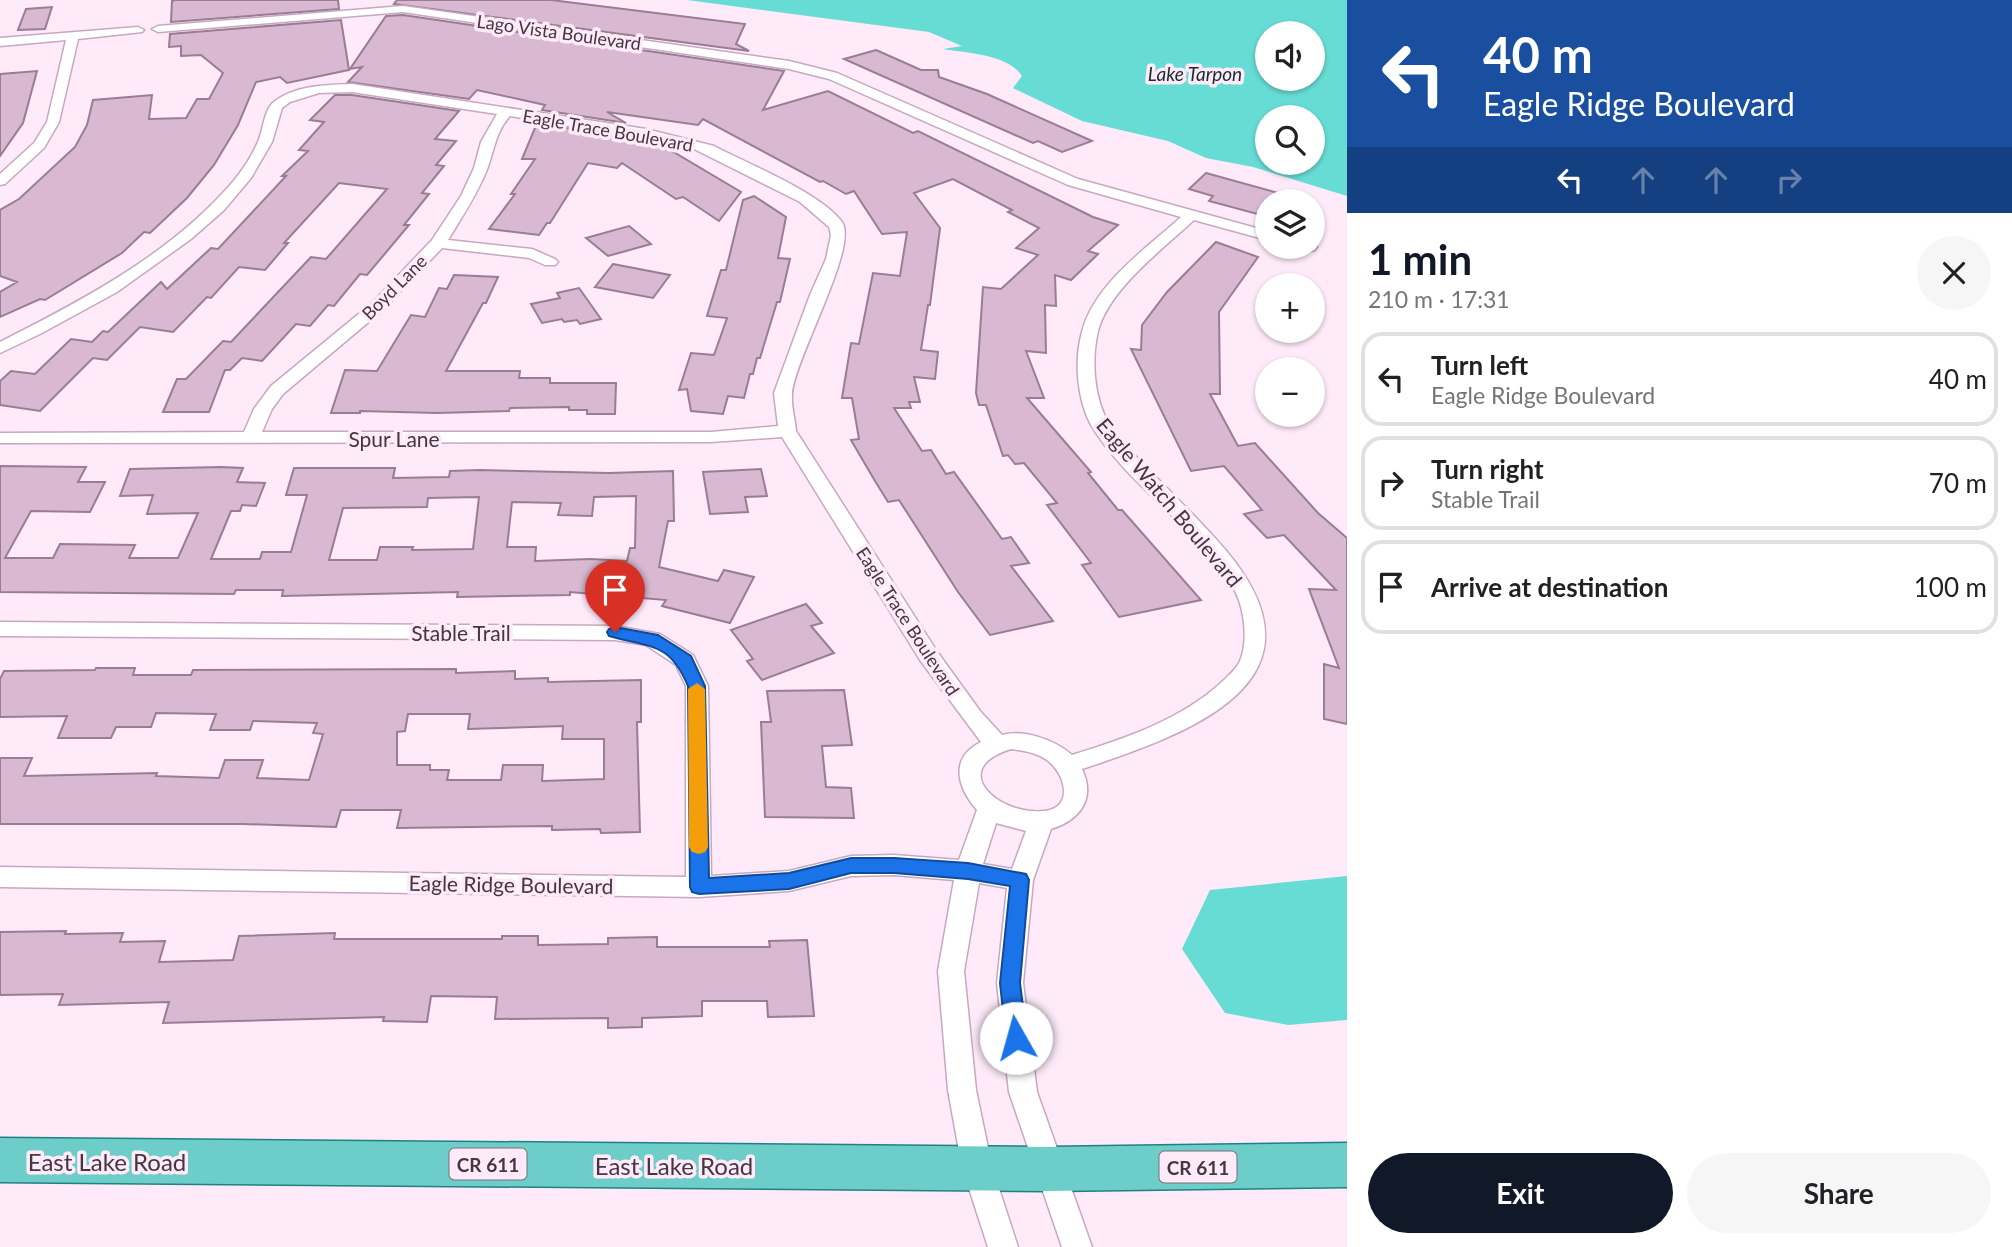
<!DOCTYPE html>
<meta charset="utf-8">
<style>
:root{--surface:#fff;--page:#f6f6f6;--text:#202124;--muted:#757577;--line:#e0e0e0;--accent:#111827}
body{margin:0;font-family:Lato,sans-serif;background:var(--page);color:var(--text);height:100vh;display:flex;flex-direction:column;font-size:26px;white-space:nowrap}
*{box-sizing:border-box;margin:0}
p{font-size:23px;color:var(--muted)}
.icon{flex:none;width:38px;height:38px;fill:none;stroke:currentColor;stroke-width:2;stroke-linecap:round;stroke-linejoin:round}
.map{position:relative;flex:1;overflow:hidden}
.sheet{display:flex;flex-direction:column;background:var(--surface);width:665px}
.sheet>*{flex:none}
.banner{background:#1a4fa0;color:#fff;overflow:hidden}
.buttons{position:absolute;left:1255px;top:21px;display:grid;gap:14px}
.buttons a{display:grid;place-items:center;width:70px;height:70px;border-radius:50%;background:var(--surface);box-shadow:0 2px 5px #0004;font-size:35px}
.pin{position:absolute;display:grid;place-items:center;width:60px;height:60px;color:#fff;margin:-72px -30px;border-radius:50% 50% 50% 0;rotate:-45deg;box-shadow:0 0 7px #0007}
.pin .icon{rotate:45deg}
.me{position:absolute;width:77px;margin:-38px;rotate:353deg;stroke-linejoin:round;filter:drop-shadow(0 0 5px #0008)}
.turn{display:flex;align-items:center;gap:24px;height:147px;padding:0 21px;font-size:32px}
.turn .icon{width:91px;height:91px;stroke-width:2.5}
.turn b{display:block;font-size:49px;line-height:60px}
.lanes{display:flex;align-items:center;height:66px;padding:0 21px;background:#0003;justify-content:center;gap:35px;direction:ltr}
.lanes .off{opacity:.35}
.round{display:grid;place-items:center;flex:none;width:74px;height:74px;border-radius:37px;background:var(--page)}
.summary{display:flex;align-items:center;justify-content:space-between;height:119px;padding:0 21px}
h1{font-size:42px;font-weight:700;line-height:52px;color:var(--accent)}
.action{display:flex;gap:14px;margin-top:auto;padding:14px 21px}
.action a{flex:1;height:80px;border-radius:42px;background:var(--accent);color:#fff;font-size:28px;font-weight:700;line-height:80px;text-align:center}
.action a+a{background:var(--page);color:var(--text)}
ul{padding:0;list-style:none}
li{display:flex;align-items:center;gap:21px;height:94px;margin:0 14px 10px;padding:0 7px;border:4px solid var(--line);border-radius:21px}
li div{flex:1}
li b{display:block;font-size:26px}
li em{font-style:normal}
main{display:flex;flex:1;min-height:0}
.map>svg:first-child{display:block}
</style>
<main>
<div class="map">
<svg width="1347" height="1247" viewBox="0 0 1347 1247">
<rect width="100%" height="100%" fill="#feeaf9"/>
<g fill="#67dcd5" fill-rule="evenodd">
<path d="M 687,0 L 1347,0 L 1347,196 L 1253,167 L 1206,158 L 1168,141 L 1082,121 L 1013,88 L 1022,76 C 1008,54 966,53 943,49 L 962,46 L 929,32 ZM 1312,33 L 1312,79 L 1267,79 L 1267,33 ZM 1312,117 L 1312,163 L 1267,163 L 1267,117 Z"/>
<polygon points="1347,876 1347,1020 1288,1025 1225,1013 1182,949 1210,890"/>
</g>
<g fill="#d8b9d1" stroke="#9a7c93" stroke-width="2" fill-rule="evenodd">
<polygon points="175,0 338,0 339,9 171,22 172,1"/>
<polygon points="397,0 551,0 745,24 736,44 749,51 394,4"/>
<polygon points="52,7 45,29 18,30 26,9"/>
<polygon points="403,15 784,71 763,110 828,91 913,133 918,131 1093,217 1118,225 1088,251 1098,254 1071,280 1055,275 1056,306 1045,305 1046,353 1026,351 1044,398 1027,398 1091,472 1088,473 1118,510 1122,510 1201,600 1119,617 1082,565 1091,563 1047,505 1057,503 1024,463 1015,464 1008,455 1003,456 986,405 979,405 976,393 983,287 1001,289 1038,255 1016,248 1039,228 1008,212 1012,210 953,179 914,193 940,228 930,305 928,305 921,350 938,352 935,379 914,377 920,402 909,402 911,408 894,408 922,451 931,450 946,474 954,472 1002,539 1011,537 1029,563 1011,566 1053,621 990,635 958,592 899,500 888,502 875,481 851,440 859,439 852,398 842,398 851,343 859,344 873,273 900,276 907,232 882,234 854,191 846,194 823,181 820,182 703,119 698,125 607,112 626,123 542,110 545,105 477,90 469,99 348,82 362,67 350,69 386,16"/>
<polygon points="341,20 349,70 287,83 280,77 256,82 238,125 214,165 187,198 150,233 144,232 122,253 45,300 40,299 0,317 0,292 17,282 0,276 0,210 19,199 75,147 87,125 93,100 152,95 149,119 186,118 197,99 209,99 223,73 201,55 181,56 181,46 169,47 170,34"/>
<polygon points="876,50 921,70 938,70 939,77 987,94 1092,141 1062,152 1038,141 1033,143 844,59"/>
<polygon points="37,71 23,123 0,156 0,74"/>
<polygon points="335,95 352,95 459,111 435,139 456,141 436,165 444,166 422,193 429,194 404,225 409,225 367,275 360,274 334,306 328,305 310,326 296,324 262,361 242,358 230,370 225,370 209,412 163,412 177,379 186,379 223,341 231,342 311,257 326,259 387,189 339,183 284,243 288,243 265,270 239,267 211,298 207,297 173,332 140,327 107,360 93,358 40,411 0,405 0,381 11,371 35,374 71,339 92,342 103,331 108,332 161,282 167,289 211,248 218,249 286,176 282,176 308,151 299,150 324,122 310,120"/>
<polygon points="537,123 660,144 741,192 719,221 683,197 676,199 622,163 617,168 588,163 550,223 547,223 539,235 489,229 515,194 511,194 535,159 522,159"/>
<polygon points="1206,173 1282,194 1275,201 1267,201 1267,210 1261,215 1209,201 1213,196 1189,189"/>
<polygon points="754,196 786,217 778,258 790,259 780,302 777,302 760,358 757,358 753,374 750,374 744,398 728,396 723,414 691,411 687,389 679,390 691,353 714,355 727,318 707,316 721,270 726,270 743,200"/>
<polygon points="629,226 651,244 608,256 586,238"/>
<polygon points="1216,242 1258,257 1219,312 1220,394 1210,394 1238,446 1255,443 1318,513 1347,538 1347,724 1324,719 1324,664 1339,668 1309,589 1336,590 1284,535 1267,538 1244,514 1262,510 1224,466 1191,471 1131,349 1141,350 1142,325 1167,292"/>
<polygon points="613,264 670,275 653,298 595,287"/>
<polygon points="454,275 498,277 486,303 483,303 446,371 520,371 519,378 550,378 550,383 616,383 615,414 587,414 587,410 569,410 569,407 510,408 509,411 437,413 360,411 360,413 331,413 345,370 377,371 411,315 425,317 439,288 447,289"/>
<polygon points="579,288 601,319 580,324 577,320 564,322 562,319 542,323 531,304 560,298 557,293"/>
<path d="M 0,466 L 86,467 L 78,482 L 105,482 L 90,512 L 31,511 L 5,558 L 53,558 L 60,544 L 135,545 L 129,558 L 178,558 L 198,513 L 147,514 L 153,495 L 120,496 L 130,469 L 221,467 L 243,468 L 237,482 L 265,483 L 256,506 L 242,505 L 240,511 L 231,511 L 211,559 L 260,559 L 262,552 L 291,552 L 307,495 L 286,495 L 294,468 L 395,468 L 393,478 L 449,477 L 450,471 L 480,470 L 609,473 L 673,471 L 674,521 L 668,521 L 659,567 L 718,581 L 724,570 L 754,577 L 730,623 L 662,606 L 666,600 L 570,592 L 570,595 L 457,597 L 458,592 L 282,596 L 283,590 L 236,590 L 234,594 L 0,592 ZM 636,496 L 635,548 L 630,548 L 627,561 L 590,559 L 535,561 L 536,547 L 507,547 L 512,502 L 561,503 L 558,515 L 592,516 L 594,497 ZM 479,497 L 473,549 L 412,550 L 413,547 L 380,547 L 377,560 L 329,560 L 343,508 L 427,507 L 428,498 Z"/>
<polygon points="761,469 767,496 745,497 748,512 710,514 703,472"/>
<polygon points="806,604 822,623 811,626 834,653 762,680 747,661 753,659 731,630"/>
<path d="M 96,668 L 135,668 L 133,675 L 191,675 L 193,670 L 456,669 L 456,673 L 515,671 L 515,679 L 548,678 L 548,682 L 641,680 L 641,722 L 637,722 L 640,832 L 601,833 L 600,829 L 552,830 L 552,826 L 397,828 L 401,810 L 341,810 L 336,827 L 243,824 L 0,824 L 0,758 L 32,758 L 24,776 L 157,773 L 156,776 L 219,778 L 225,760 L 263,760 L 257,778 L 309,780 L 323,734 L 313,733 L 317,723 L 253,721 L 250,730 L 210,730 L 216,714 L 156,713 L 151,727 L 116,727 L 111,738 L 58,738 L 67,716 L 0,717 L 0,679 L 4,671 L 95,670 ZM 408,714 L 470,714 L 468,729 L 563,726 L 562,739 L 604,739 L 604,779 L 542,781 L 543,765 L 503,765 L 501,780 L 447,780 L 449,770 L 430,770 L 430,765 L 397,765 L 397,732 L 405,731 Z"/>
<polygon points="844,690 852,745 822,746 826,787 851,788 854,818 765,817 761,722 771,722 767,691"/>
<polygon points="66,931 65,934 123,933 120,942 165,941 159,962 233,960 239,936 335,933 334,939 502,939 502,936 538,936 538,945 608,944 608,938 657,937 657,947 770,947 769,941 807,940 814,1016 768,1017 767,1001 702,1001 702,1016 642,1018 642,1027 608,1028 608,1018 495,1019 497,997 431,996 427,1022 383,1021 384,1017 163,1023 169,1002 59,1005 63,994 0,995 0,932"/>
</g>
<g fill="none" stroke-linecap="round" stroke-linejoin="round">
<g stroke="#c7a8c0" stroke-width="3">
<g id="street">
<path d="M 403,6 L 789,61 L 837,73 L 1078,179 L 1267,231 L 1267,240 L 1194,220 C 1163,249 1109,289 1098,331 C 1091,360 1094,399 1109,424 C 1120,442 1137,457 1151,472 C 1172,493 1194,515 1214,537 C 1343,675 1202,730 1082,769 C 1096,799 1080,820 1051,829 L 1033,880 L 1023,983 L 1037,1092 L 1092,1247 L 1062,1247 L 1009,1092 L 997,983 L 1007,888 L 979,883 L 964,971 L 976,1090 L 992,1167 L 1018,1247 L 988,1247 L 962,1167 L 948,1090 L 938,971 L 954,880 L 894,875 L 851,876 L 789,891 L 699,897 L 0,887 L 0,867 L 686,877 L 686,686 L 676,665 L 646,645 L 615,640 L 0,636 L 0,622 L 615,626 L 660,634 L 693,655 L 708,686 L 711,876 L 789,871 L 851,856 L 894,855 L 959,860 L 977,810 C 957,787 949,758 981,742 L 920,660 L 782,437 L 711,442 L 0,443 L 0,433 L 244,432 L 254,409 L 271,386 L 372,303 L 432,240 L 461,196 L 474,168 L 481,142 L 497,114 L 352,92 L 319,93 L 290,102 L 282,108 L 272,142 L 251,178 L 224,210 L 191,239 L 117,292 L 40,334 L 0,353 L 0,342 C 83,300 169,255 231,184 C 242,171 253,155 259,139 C 264,127 264,109 275,101 C 297,85 327,85 352,84 L 646,129 L 714,146 C 748,164 819,192 842,222 C 859,246 794,360 792,394 C 791,406 795,419 796,431 L 936,650 L 980,711 L 1002,735 C 1024,729 1055,740 1072,755 C 1126,738 1181,720 1223,681 C 1229,675 1237,668 1240,661 C 1248,642 1245,612 1236,593 C 1225,570 1205,550 1187,531 C 1155,498 1115,465 1091,425 C 1077,399 1074,360 1082,332 C 1094,284 1147,248 1181,217 L 1068,185 L 829,79 L 789,69 L 403,12 L 158,32 L 152,29 L 158,26 ZM 510,116 L 688,146 L 800,202 L 829,227 L 831,235 L 826,259 L 810,295 L 774,393 L 778,426 L 711,432 L 262,432 L 272,409 L 283,394 L 384,309 L 442,248 L 529,258 L 545,265 L 555,265 L 558,262 L 555,259 L 532,249 L 448,240 C 462,217 476,196 486,172 C 494,153 495,132 510,116 ZM 1011,749 C 1024,751 1036,752 1047,760 C 1065,773 1075,808 1044,811 C 999,816 946,769 1011,749 ZM 996,823 L 1026,831 L 1012,869 L 983,864 Z"/>
<polygon points="138,27 144,30 142,32 78,39 59,122 44,148 5,184 0,185 0,174 34,143 47,122 66,40 0,46 0,38"/>
<polygon points="1312,243 1317,247 1315,250 1309,251 1302,247 1312,247"/>
</g>
</g>
<g stroke="#1f8282" stroke-width="3">
<polygon id="primary" points="0,1138 1048,1147 1347,1143 1347,1187 1048,1191 0,1182"/>
</g>
<use href="#street" fill="#fff" fill-rule="evenodd"/>
<use href="#primary" fill="#6dcdc9" fill-rule="evenodd"/>
</g>
<path fill="#1a73e8" stroke="#114b97" stroke-width="2" d="M 615,627 L 658,635 L 691,656 L 705,686 L 709,878 L 789,873 L 851,858 L 894,858 L 968,863 L 1026,874 L 1029,880 L 1020,983 L 1027,1038 L 1024,1044 L 1016,1047 L 1009,1044 L 1006,1038 L 1000,983 L 1010,886 L 968,879 L 894,873 L 851,873 L 789,889 L 699,894 L 692,892 L 690,887 L 688,686 C 669,641 650,648 609,636 L 607,632 L 609,629 Z"/>
<polygon fill="#f59e0b" points="697,683 705,689 708,847 705,852 699,854 692,852 689,847 688,689"/>
<g text-anchor="middle" dominant-baseline="central" stroke-width="7" stroke-linejoin="round" paint-order="stroke">
<g font-size="18" fill="#433740" stroke="#feeaf9">
<text transform="translate(559 32) rotate(8)">Lago Vista Boulevard</text>
<text transform="translate(608 130) rotate(10)">Eagle Trace Boulevard</text>
<text transform="translate(394 287) rotate(-45)">Boyd Lane</text>
<text transform="translate(908 621) rotate(57)">Eagle Trace Boulevard</text>
</g>
<g font-size="19" font-style="italic" fill="#182d2c" stroke="#feeaf9">
<text x="1195" y="73">Lake Tarpon</text>
</g>
<g fill="#feeaf9" stroke="#7b6d78" stroke-width="2">
<rect x="449.5" y="1148.5" width="77" height="31" rx="5"/>
<rect x="1159.5" y="1151.5" width="77" height="31" rx="5"/>
</g>
<g font-size="19" font-weight="bold" fill="#433740">
<text x="488" y="1164">CR 611</text>
<text x="1198" y="1167">CR 611</text>
</g>
<g font-size="21" fill="#433740" stroke="#feeaf9">
<text x="394" y="438">Spur Lane</text>
<text transform="translate(1170 502) rotate(50)">Eagle Watch Boulevard</text>
<text x="461" y="632">Stable Trail</text>
<text transform="translate(511 884) rotate(1)">Eagle Ridge Boulevard</text>
</g>
<g font-size="24" fill="#433740" stroke="#feeaf9">
<text x="107" y="1161">East Lake Road</text>
<text x="674" y="1165">East Lake Road</text>
</g>
</g>
</svg>
<div class="buttons">
<a><svg class="icon" aria-label="sound" viewBox="0 0 24 24"><path d="M4 9h4l5-4v14l-5-4H4zM17 9q2 3 0 6"/></svg></a>
<a><svg class="icon" aria-label="search" viewBox="0 0 24 24"><circle cx="10" cy="10" r="6"/><path d="M15 15l6 6"/></svg></a>
<a><svg class="icon" aria-label="layers" viewBox="0 0 24 24"><path d="M12 4l9 5-9 5-9-5zM3 14l9 5 9-5"/></svg></a>
<a>+</a>
<a>−</a>
</div>
<div class="pin" style="left:615px;top:632px;background:#d93025"><svg class="icon" aria-label="arrive" viewBox="0 0 24 24"><path d="M6 21V4h12l-3 4 3 4H6"/></svg></div>
<svg class="me" style="left:1016px;top:1038px" viewBox="-20 -20 40 40"><circle r="19" fill="#fff"/><path d="M0-13L10 11 0 6-10 11z" fill="#1a73e8"/></svg>
</div>
<section class="sheet">
<div class="banner">
<div class="turn"><svg class="icon" aria-label="left" viewBox="0 0 24 24"><path d="M17 20v-9H6M10 6l-5 5 5 5"/></svg><div><b>40 m</b>Eagle Ridge Boulevard</div></div>
<div class="lanes"><svg class="icon" aria-label="left" viewBox="0 0 24 24"><path d="M17 20v-9H6M10 6l-5 5 5 5"/></svg><svg class="icon off" aria-label="ahead" viewBox="0 0 24 24"><path d="M12 20V5M6 11l6-6 6 6"/></svg><svg class="icon off" aria-label="ahead" viewBox="0 0 24 24"><path d="M12 20V5M6 11l6-6 6 6"/></svg><svg class="icon off" aria-label="right" viewBox="0 0 24 24"><path d="M7 20v-9h11M14 6l5 5-5 5"/></svg></div>
</div>
<div class="summary"><div><h1>1 min</h1><p>210 m · 17:31</p></div><a class="round"><svg class="icon" aria-label="close" viewBox="0 0 24 24"><path d="M6 6l12 12M18 6L6 18"/></svg></a></div>
<ul>
<li><svg class="icon" aria-label="left" viewBox="0 0 24 24"><path d="M17 20v-9H6M10 6l-5 5 5 5"/></svg><div><b>Turn left</b><p>Eagle Ridge Boulevard</p></div><em>40 m</em></li>
<li><svg class="icon" aria-label="right" viewBox="0 0 24 24"><path d="M7 20v-9h11M14 6l5 5-5 5"/></svg><div><b>Turn right</b><p>Stable Trail</p></div><em>70 m</em></li>
<li><svg class="icon" aria-label="arrive" viewBox="0 0 24 24"><path d="M6 21V4h12l-3 4 3 4H6"/></svg><div><b>Arrive at destination</b></div><em>100 m</em></li>
</ul>
<div class="action"><a>Exit</a><a>Share</a></div>
</section>
</main>
